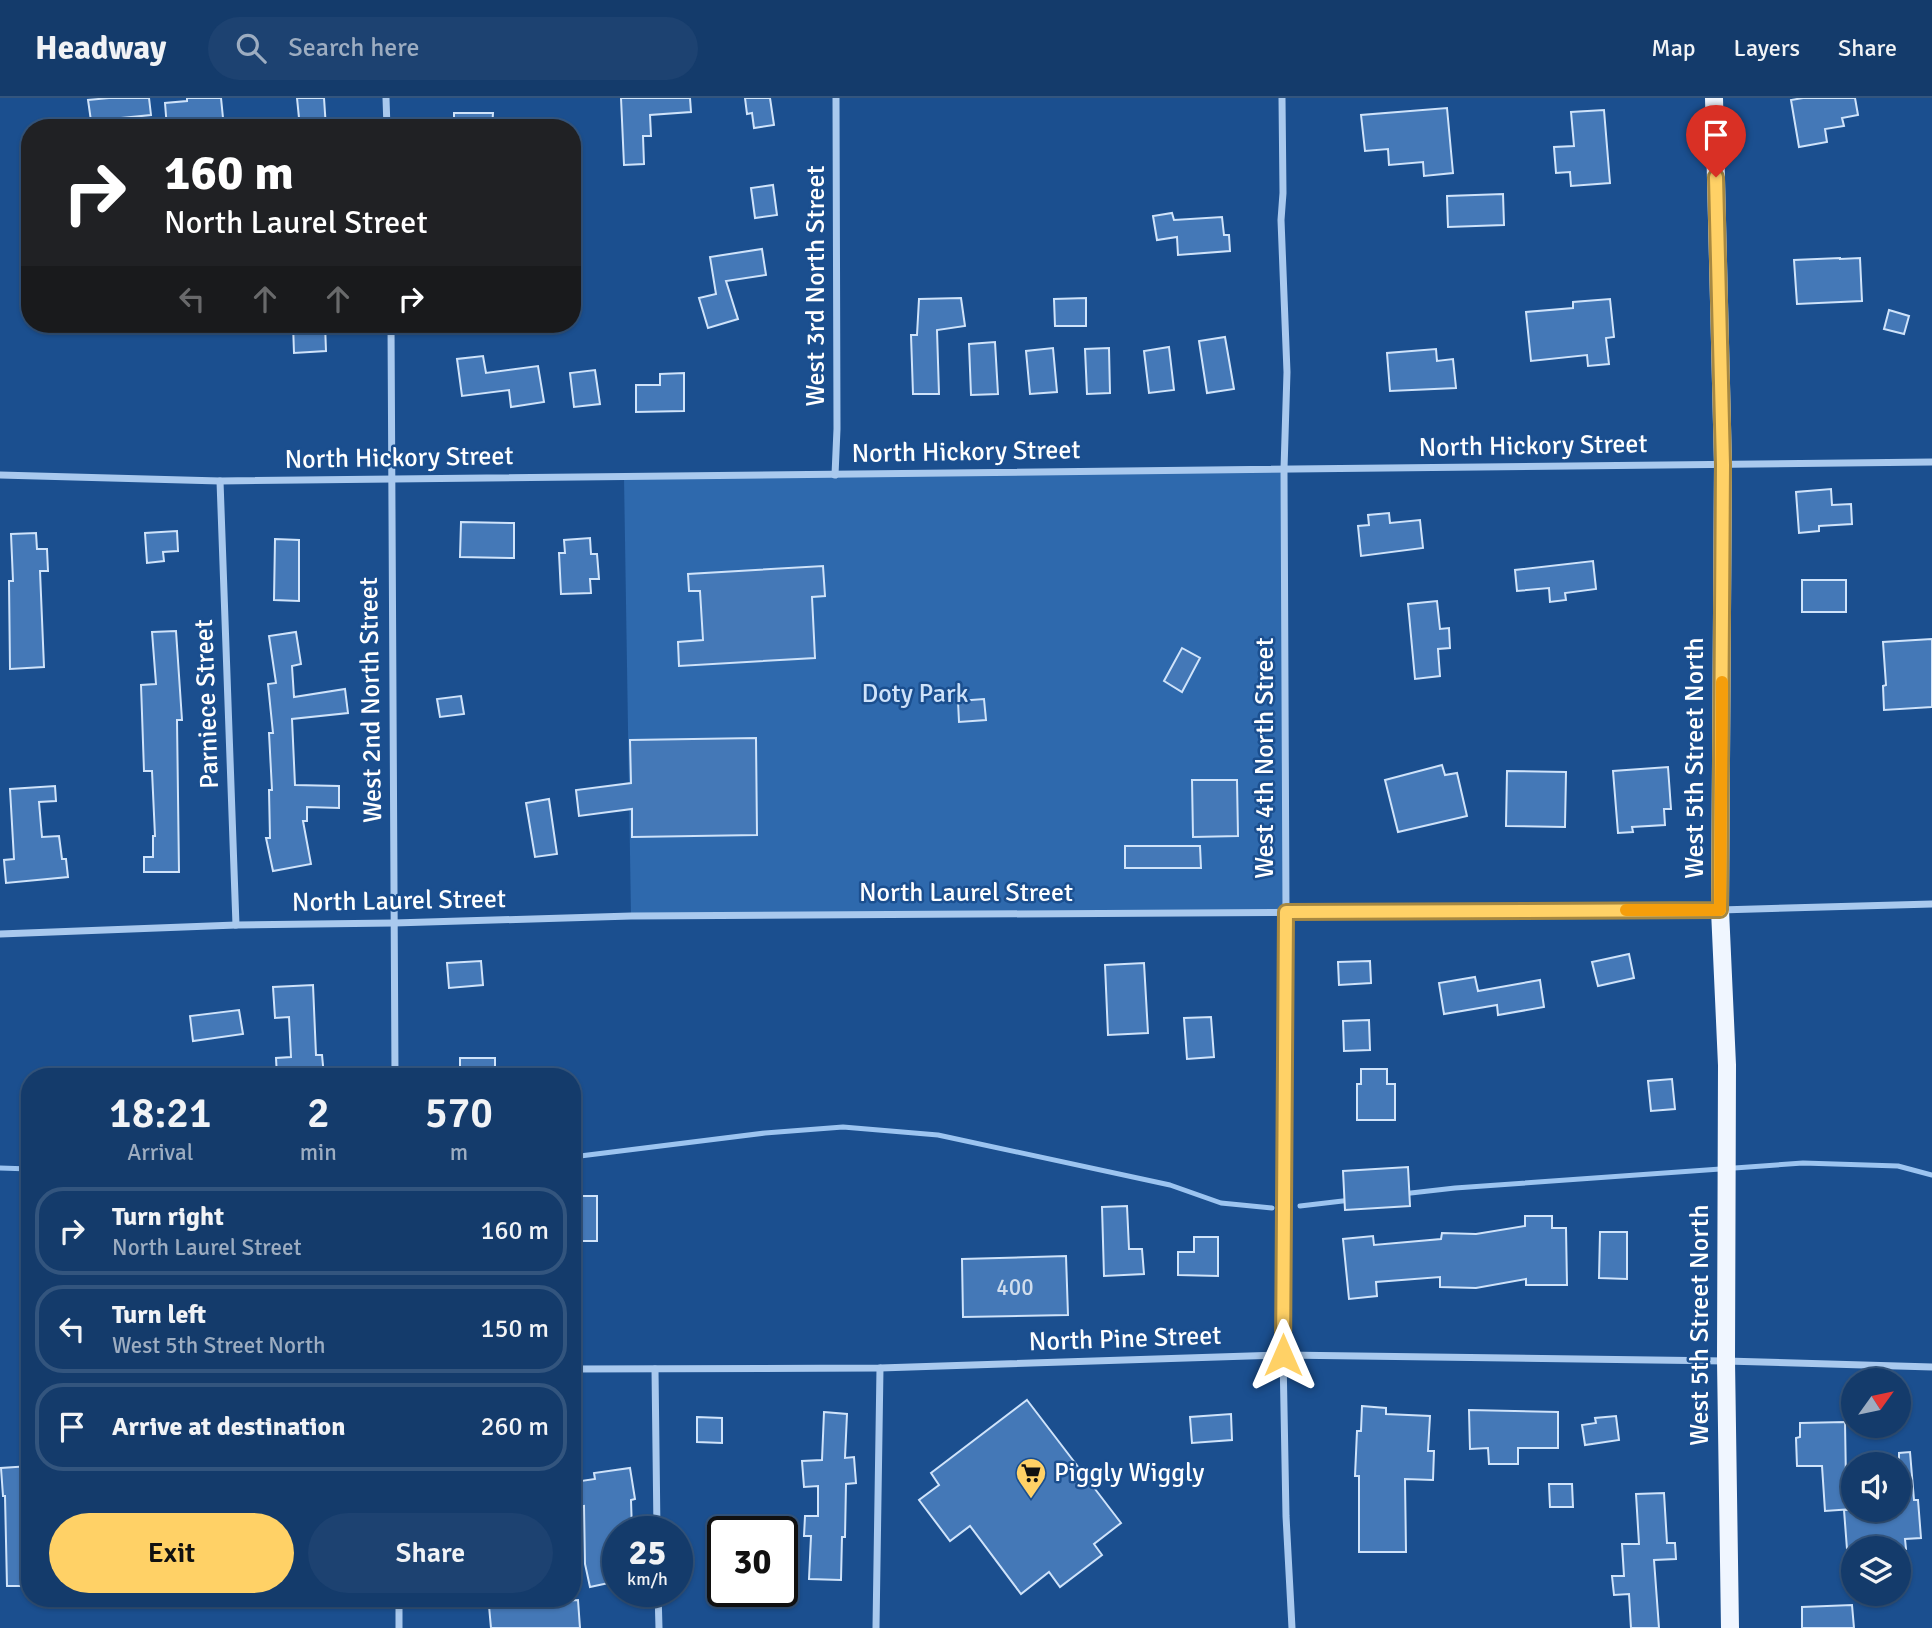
<!DOCTYPE html>
<style>
:root{--surface:#143b6b;--page:#1d4271;--text:#f1f3f6;--muted:#9dadc1;--line:#33557e;--accent:#ffd166}
body{margin:0;font-family:Signika,sans-serif;background:var(--page);color:var(--text);height:100vh;display:flex;flex-direction:column;font-size:26px;white-space:nowrap}
*{box-sizing:border-box;margin:0}
p{font-size:23px;color:var(--muted)}
.icon{flex:none;width:38px;height:38px;fill:none;stroke:currentColor;stroke-width:2;stroke-linecap:round;stroke-linejoin:round}
.map{position:relative;flex:1;overflow:hidden}
.drawer{position:absolute;left:21px;top:970px;width:560px;height:539px;display:flex;flex-direction:column;background:var(--surface);border-radius:28px;box-shadow:0 2px 5px #0004,0 0 0 2px var(--line)}
.drawer>*{flex:none}
.banner{position:absolute;left:21px;top:21px;width:560px;height:214px;border-radius:28px;box-shadow:0 2px 5px #0004,0 0 0 2px var(--line);background:#202124;color:#fff;overflow:hidden}
.needle{width:46px;rotate:57deg}
.fabs{position:absolute;left:1841px;top:1270px;display:grid;gap:14px}
.fabs a{display:grid;place-items:center;width:70px;height:70px;border-radius:50%;background:var(--surface);box-shadow:0 2px 5px #0004,0 0 0 2px var(--line);font-size:35px}
.speed{position:absolute;left:602px;top:1418px;display:flex;gap:14px;font-size:35px;font-weight:700;text-align:center}
.speed>*{display:grid;place-content:center;width:91px;height:91px;border-radius:50%;background:var(--surface);box-shadow:0 2px 5px #0004,0 0 0 2px var(--line);line-height:1}
.speed small{font-size:18px;font-weight:400}
.speed .limit{border:4px solid #111;border-radius:10px;background:#fff;color:#111}
.pin{position:absolute;display:grid;place-items:center;width:60px;height:60px;color:#fff;margin:-72px -30px;border-radius:50% 50% 50% 0;rotate:-45deg;box-shadow:0 0 7px #0007}
.pin .icon{rotate:45deg}
.me{position:absolute;width:77px;margin:-38px;rotate:0deg;stroke-linejoin:round;filter:drop-shadow(0 0 5px #0008)}
.turn{display:flex;align-items:center;gap:24px;height:147px;padding:0 28px;font-size:32px}
.turn .icon{width:91px;height:91px;stroke-width:2.5}
.turn b{display:block;font-size:49px;line-height:60px}
.lanes{display:flex;align-items:center;height:66px;padding:0 28px;background:#0003;justify-content:center;gap:35px;direction:ltr}
.lanes .off{opacity:.35}
.eta{display:flex;justify-content:space-evenly;align-items:center;height:119px;text-align:center}
.eta b{font-size:42px;font-weight:600;line-height:49px}
.button{display:flex;gap:14px;margin-top:auto;padding:14px 28px}
.button a{flex:1;height:80px;border-radius:42px;background:var(--accent);color:#111;font-size:28px;font-weight:600;line-height:80px;text-align:center}
.button a+a{background:var(--page);color:var(--text)}
ul{padding:0;list-style:none}
li{display:flex;align-items:center;gap:21px;height:88px;margin:0 14px 10px;padding:0 14px;border:4px solid var(--line);border-radius:28px}
li div{flex:1}
li b{display:block;font-size:26px}
li em{font-style:normal}
header{display:flex;align-items:center;gap:42px;box-sizing:border-box;height:98px;padding:0 35px;background:var(--surface);border-bottom:2px solid var(--line)}
header strong{font-size:33px}
nav{display:flex;gap:38px;margin-inline-start:auto;font-size:24px}
.search{width:490px;height:63px;background:var(--page);display:flex;align-items:center;gap:18px;box-sizing:border-box;padding:0 24px;border-radius:38px;color:var(--muted);font-size:26px}
.map>svg:first-child{display:block}
</style>
<header>
<strong>Headway</strong>
<div class="search"><svg class="icon" aria-label="search" viewBox="0 0 24 24"><circle cx="10" cy="10" r="6"/><path d="M15 15l6 6"/></svg>Search here</div>
<nav><a>Map</a><a>Layers</a><a>Share</a></nav>
</header>
<div class="map">
<svg width="1932" height="1530" viewBox="0 0 1932 1530">
<rect width="100%" height="100%" fill="#1b4f8f"/>
<polygon fill="#2e69ad" points="1284,371 1286,814 631,818 624,379"/>
<g fill="none" stroke-linecap="round" stroke-linejoin="round">
<g stroke="#9cc4f0" stroke-width="5">
<polyline points="572,1059 765,1035 843,1029 938,1037 1170,1087 1221,1105 1272,1110"/>
<polyline points="0,1070 30,1071"/>
<polyline points="1402,1096 1455,1090 1803,1065 1898,1068 1932,1077"/>
<polyline points="1300,1108 1351,1102"/>
</g>
</g>
<g fill="#4478b7" stroke="#cfe3fa" stroke-width="2">
<polygon points="109,0 149,0 151,17 91,23 88,2"/>
<polygon points="187,0 221,0 224,30 167,30 165,5 187,3"/>
<polygon points="297,0 324,0 326,30 300,30"/>
<polygon points="621,0 690,0 691,14 650,17 651,38 643,38 644,66 624,67"/>
<polygon points="745,0 770,0 774,27 754,30 752,15 747,16"/>
<polygon points="1803,0 1855,0 1858,17 1842,20 1844,28 1825,31 1827,44 1799,49 1791,2"/>
<polygon points="1447,10 1453,75 1424,78 1423,64 1389,67 1388,51 1365,53 1361,17"/>
<polygon points="1604,12 1610,85 1571,88 1570,74 1556,75 1554,49 1574,48 1571,14"/>
<polygon points="454,15 493,15 492,30 454,30"/>
<polygon points="773,87 777,117 755,120 751,90"/>
<polygon points="1503,96 1504,127 1448,129 1447,98"/>
<polygon points="1172,115 1174,122 1222,119 1224,137 1229,137 1230,153 1178,157 1177,139 1157,142 1153,118"/>
<polygon points="762,151 766,177 726,183 738,221 708,230 699,200 716,196 710,159"/>
<polygon points="1840,160 1840,161 1860,160 1862,203 1797,206 1794,162"/>
<polygon points="961,200 965,228 937,232 939,296 913,296 911,237 917,237 919,201"/>
<polygon points="1086,200 1086,228 1055,228 1054,201"/>
<polygon points="1610,201 1614,239 1606,240 1609,266 1588,268 1587,257 1531,263 1526,214 1573,210 1573,204"/>
<polygon points="1889,212 1909,218 1904,236 1884,231"/>
<polygon points="293,226 325,226 326,253 294,255"/>
<polygon points="1225,239 1234,291 1207,295 1199,243"/>
<polygon points="995,244 998,296 971,297 969,246"/>
<polygon points="1169,249 1174,292 1149,295 1144,253"/>
<polygon points="1053,250 1057,294 1030,296 1026,253"/>
<polygon points="1109,250 1110,295 1087,296 1085,251"/>
<polygon points="1436,251 1437,263 1453,261 1456,290 1390,293 1387,255"/>
<polygon points="483,258 486,275 538,268 544,304 511,309 509,292 462,298 457,261"/>
<polygon points="595,272 600,306 574,309 570,275"/>
<polygon points="684,275 684,313 636,314 636,287 660,287 660,276"/>
<polygon points="1831,391 1832,407 1851,406 1852,426 1819,428 1819,433 1799,435 1796,394"/>
<polygon points="1389,415 1390,425 1420,422 1423,450 1361,458 1358,428 1369,427 1368,417"/>
<polygon points="461,424 514,425 514,460 460,459"/>
<polygon points="177,433 178,453 163,454 164,463 147,465 145,435"/>
<polygon points="36,435 37,451 47,451 48,473 40,473 44,569 10,571 9,483 13,483 11,436"/>
<polygon points="590,440 591,456 597,456 599,481 590,481 591,495 561,496 559,455 565,455 564,442"/>
<polygon points="275,441 299,442 299,503 274,502"/>
<polygon points="1593,463 1596,491 1565,495 1566,502 1550,504 1549,490 1517,493 1515,472"/>
<polygon points="823,468 825,498 812,499 815,560 679,568 678,544 703,542 700,493 689,493 688,476"/>
<rect x="1802" y="482" width="44" height="32"/>
<polygon points="1437,503 1440,531 1449,530 1450,550 1438,551 1440,578 1415,581 1408,506"/>
<polygon points="176,533 182,622 177,622 179,774 144,774 144,759 153,759 153,738 155,738 152,673 144,673 141,587 156,586 152,534"/>
<polygon points="296,534 301,566 292,568 294,599 345,591 348,615 292,621 295,687 339,688 339,710 307,709 307,723 303,723 311,766 273,773 266,740 270,740 269,692 272,692 269,635 273,635 268,586 276,585 269,538"/>
<polygon points="1932,541 1932,609 1884,612 1883,588 1886,587 1883,544"/>
<polygon points="1182,550 1200,560 1182,594 1164,583"/>
<polygon points="461,598 464,616 440,619 437,601"/>
<polygon points="984,601 986,622 959,624 958,603"/>
<polygon points="756,640 757,737 632,739 632,711 579,718 576,692 631,685 630,642"/>
<polygon points="1442,667 1445,677 1457,675 1467,718 1398,734 1385,682"/>
<polygon points="1668,669 1671,711 1664,711 1665,727 1632,729 1633,734 1618,735 1613,673"/>
<polygon points="1507,673 1566,674 1565,729 1506,728"/>
<polygon points="1192,682 1237,682 1238,738 1193,739"/>
<polygon points="55,688 56,703 39,704 42,739 59,738 62,761 66,761 68,779 6,785 4,762 14,761 10,691"/>
<polygon points="549,701 557,756 535,759 526,705"/>
<polygon points="1125,748 1200,748 1201,770 1125,770"/>
<polygon points="1629,856 1634,880 1598,888 1592,864"/>
<polygon points="481,863 483,887 449,890 447,865"/>
<polygon points="1370,863 1371,885 1339,887 1338,864"/>
<polygon points="1144,865 1148,935 1108,937 1105,867"/>
<polygon points="1475,879 1478,893 1540,882 1544,909 1498,917 1497,907 1444,916 1439,885"/>
<polygon points="313,887 316,957 322,957 324,978 277,978 276,960 291,959 289,919 275,920 273,889"/>
<polygon points="239,912 243,936 193,943 190,918"/>
<polygon points="1211,919 1214,959 1187,961 1184,920"/>
<polygon points="1369,922 1370,952 1344,953 1343,923"/>
<rect x="460" y="960" width="35" height="18"/>
<polygon points="1361,971 1387,971 1387,986 1395,986 1395,1022 1357,1022 1357,986 1361,986"/>
<polygon points="1672,981 1675,1011 1651,1013 1648,983"/>
<polygon points="1408,1069 1410,1108 1345,1112 1343,1073"/>
<rect x="572" y="1098" width="25" height="45"/>
<polygon points="1127,1108 1129,1151 1142,1151 1144,1176 1104,1178 1102,1109"/>
<polygon points="1525,1118 1552,1118 1552,1130 1566,1130 1567,1187 1526,1187 1526,1181 1476,1190 1440,1189 1440,1179 1376,1184 1377,1198 1349,1201 1343,1141 1373,1138 1374,1147 1441,1141 1442,1135 1476,1136 1525,1128"/>
<polygon points="1600,1134 1627,1134 1627,1181 1599,1180"/>
<polygon points="1194,1139 1218,1139 1218,1178 1178,1177 1178,1154 1194,1154"/>
<polygon points="1066,1158 1068,1217 963,1219 962,1161"/>
<polygon points="1027,1302 1121,1425 1094,1446 1102,1457 1060,1489 1049,1474 1021,1496 970,1428 950,1443 919,1402 939,1387 931,1375"/>
<polygon points="1362,1308 1386,1310 1386,1316 1430,1318 1428,1353 1434,1353 1433,1382 1405,1381 1406,1454 1359,1454 1359,1378 1355,1378 1357,1333 1361,1333"/>
<polygon points="1469,1312 1558,1314 1558,1350 1518,1350 1518,1366 1489,1366 1488,1350 1470,1351"/>
<polygon points="824,1314 847,1316 845,1360 854,1359 856,1385 846,1386 845,1439 842,1439 841,1482 809,1481 811,1438 804,1438 805,1418 818,1418 818,1388 804,1389 802,1363 822,1362"/>
<polygon points="1231,1316 1232,1342 1192,1345 1190,1319"/>
<polygon points="1616,1318 1619,1342 1585,1347 1582,1327 1596,1325 1595,1320"/>
<polygon points="697,1319 722,1320 722,1345 697,1344"/>
<polygon points="1845,1324 1846,1384 1853,1384 1853,1411 1825,1413 1822,1368 1797,1368 1796,1340 1800,1339 1800,1325"/>
<polygon points="1910,1354 1914,1402 1918,1402 1921,1440 1905,1441 1906,1451 1847,1451 1844,1412 1899,1412 1899,1355"/>
<polygon points="30,1368 30,1488 7,1488 5,1398 3,1398 1,1370"/>
<polygon points="630,1370 635,1401 631,1402 632,1433 618,1433 618,1483 590,1489 585,1466 584,1408 578,1409 574,1384 595,1381 594,1375"/>
<polygon points="1549,1386 1572,1386 1573,1409 1550,1409"/>
<polygon points="1664,1395 1667,1445 1675,1445 1676,1461 1654,1462 1659,1530 1631,1530 1629,1496 1614,1497 1612,1478 1624,1478 1622,1446 1639,1446 1636,1396"/>
<polygon points="578,1502 580,1530 491,1530 489,1508"/>
<polygon points="1852,1507 1854,1530 1802,1530 1802,1509"/>
</g>
<g fill="none" stroke-linecap="round" stroke-linejoin="round">
<g stroke="#a9c9ee" stroke-width="7">
<polyline points="386,0 387,30"/>
<polyline points="1282,0 1283,95 1281,122 1287,274 1284,371 1286,814 1283,1257 1286,1418 1292,1530"/>
<polyline points="391,226 395,978"/>
<polyline points="0,377 220,383 1932,364"/>
<polyline points="835,377 837,331 836,0"/>
<polyline points="220,383 236,827"/>
<polyline points="0,836 236,827 394,825 631,818 1720,812 1932,806"/>
<polyline points="572,1271 880,1270 1283,1257 1726,1263 1932,1269"/>
<polyline points="655,1271 657,1433"/>
<polyline points="658,1493 659,1530"/>
<polyline points="399,1500 399,1530"/>
<polyline points="876,1530 880,1270"/>
</g>
<polyline stroke="#f0f6ff" stroke-width="18" points="1714,0 1723,367 1720,812 1727,967 1726,1263 1730,1530"/>
</g>
<g fill="none" stroke-linecap="round" stroke-linejoin="round">
<g stroke="#a68842" stroke-width="18">
<polyline id="route" points="1283,1257 1286,814 1720,812 1723,367 1716,79"/>
</g>
<use href="#route" stroke="#ffd166" stroke-width="12"/>
<polyline stroke="#f59e0b" stroke-width="12" points="1626,812 1720,812 1722,584"/>
</g>
<defs>
<g id="supermarket-pin" transform="scale(1.575)"><path d="M0 17L-7.5 6A9.5 9.5 0 1 1 7.5 6Z" fill="#ffd166" stroke="#1b4f8f"/><path d="M-6-5.5h2.5l.6 2H6L4.5 2H-2.5L-4.4-4H-6ZM-1.5 3.2a1.3 1.3 0 1 0 .1 0ZM3 3.2a1.3 1.3 0 1 0 .1 0Z" fill="#111"/></g>
</defs>
<g fill-rule="evenodd">
<use href="#supermarket-pin" x="1031" y="1375"/>
</g>
<g text-anchor="middle" dominant-baseline="central" stroke-width="5" stroke-linejoin="round" paint-order="stroke">
<g font-size="23" fill="#d0dded">
<text x="1015" y="1189">400</text>
</g>
<g font-size="26" fill="#fff" stroke="#1b4f8f">
<text transform="translate(816 188) rotate(-90)">West 3rd North Street</text>
<text transform="translate(1533 348) rotate(-1)">North Hickory Street</text>
<text transform="translate(966 354) rotate(-1)">North Hickory Street</text>
<text transform="translate(399 360) rotate(-1)">North Hickory Street</text>
<text transform="translate(371 602) rotate(-91)">West 2nd North Street</text>
<text transform="translate(207 606) rotate(-92)">Parniece Street</text>
<text transform="translate(1265 660) rotate(-90)">West 4th North Street</text>
<text transform="translate(1695 660) rotate(-90)">West 5th Street North</text>
<text x="966" y="795">North Laurel Street</text>
<text transform="translate(399 803) rotate(-1)">North Laurel Street</text>
<text transform="translate(1700 1227) rotate(-90)">West 5th Street North</text>
<text transform="translate(1125 1241) rotate(-2)">North Pine Street</text>
</g>
<g font-size="26" fill="#cfe3fa" stroke="#1b4f8f">
<text x="915" y="596">Doty Park</text>
</g>
<g font-size="26" fill="#fff" stroke="#1b4f8f" text-anchor="start">
<text x="1054" y="1375">Piggly Wiggly</text>
</g>
</g>
</svg>
<div class="fabs">
<a><svg class="needle" viewBox="-14 -14 28 28"><path d="M0-13l5 13h-10z" fill="#e53935"/><path d="M0 13l5-13h-10z" fill="#9dadc1"/></svg></a>
<a><svg class="icon" aria-label="sound" viewBox="0 0 24 24"><path d="M4 9h4l5-4v14l-5-4H4zM17 9q2 3 0 6"/></svg></a>
<a><svg class="icon" aria-label="layers" viewBox="0 0 24 24"><path d="M12 4l9 5-9 5-9-5zM3 14l9 5 9-5"/></svg></a>
</div>
<div class="speed"><div>25<small>km/h</small></div><div class="limit">30</div></div>
<div class="pin" style="left:1716px;top:79px;background:#d93025"><svg class="icon" aria-label="arrive" viewBox="0 0 24 24"><path d="M6 21V4h12l-3 4 3 4H6"/></svg></div>
<svg class="me" style="left:1283px;top:1257px" viewBox="-20 -20 40 40"><path d="M0-17L14 15 0 8-14 15z" fill="#ffd166" stroke="#fff" stroke-width="4"/></svg>
<div class="banner">
<div class="turn"><svg class="icon" aria-label="right" viewBox="0 0 24 24"><path d="M7 20v-9h11M14 6l5 5-5 5"/></svg><div><b>160 m</b>North Laurel Street</div></div>
<div class="lanes"><svg class="icon off" aria-label="left" viewBox="0 0 24 24"><path d="M17 20v-9H6M10 6l-5 5 5 5"/></svg><svg class="icon off" aria-label="ahead" viewBox="0 0 24 24"><path d="M12 20V5M6 11l6-6 6 6"/></svg><svg class="icon off" aria-label="ahead" viewBox="0 0 24 24"><path d="M12 20V5M6 11l6-6 6 6"/></svg><svg class="icon" aria-label="right" viewBox="0 0 24 24"><path d="M7 20v-9h11M14 6l5 5-5 5"/></svg></div>
</div>
<section class="drawer">
<div class="eta">
<div><b>18:21</b><p>Arrival</p></div>
<div><b>2</b><p>min</p></div>
<div><b>570</b><p>m</p></div>
</div>
<ul>
<li><svg class="icon" aria-label="right" viewBox="0 0 24 24"><path d="M7 20v-9h11M14 6l5 5-5 5"/></svg><div><b>Turn right</b><p>North Laurel Street</p></div><em>160 m</em></li>
<li><svg class="icon" aria-label="left" viewBox="0 0 24 24"><path d="M17 20v-9H6M10 6l-5 5 5 5"/></svg><div><b>Turn left</b><p>West 5th Street North</p></div><em>150 m</em></li>
<li><svg class="icon" aria-label="arrive" viewBox="0 0 24 24"><path d="M6 21V4h12l-3 4 3 4H6"/></svg><div><b>Arrive at destination</b></div><em>260 m</em></li>
</ul>
<div class="button"><a>Exit</a><a>Share</a></div>
</section>
</div>
